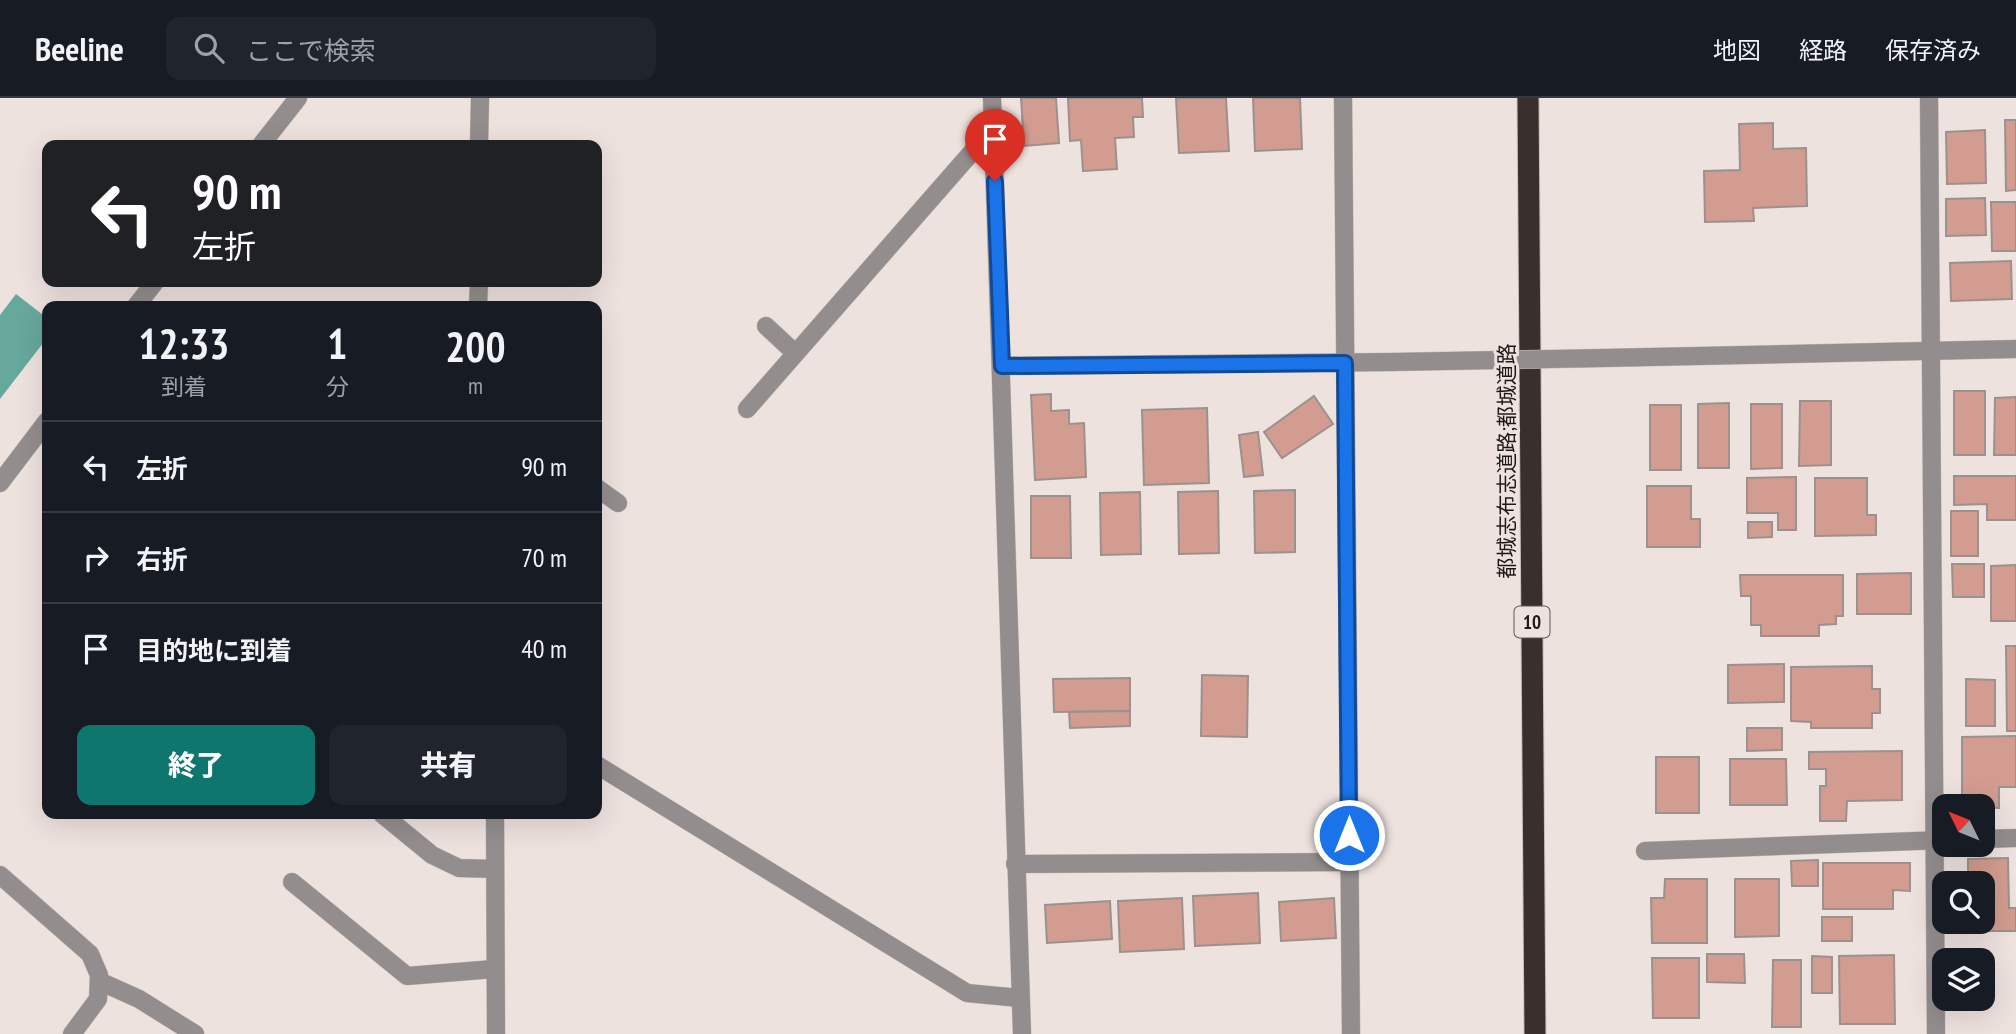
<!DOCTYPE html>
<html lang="ja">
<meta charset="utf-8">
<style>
:root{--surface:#171b24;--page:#20242c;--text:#f1f3f6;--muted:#9ea1a6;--line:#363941;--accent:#0f766e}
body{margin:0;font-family:"PT Sans Narrow","Noto Sans JP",sans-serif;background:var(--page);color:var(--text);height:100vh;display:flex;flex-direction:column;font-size:26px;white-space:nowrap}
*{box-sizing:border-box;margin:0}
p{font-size:23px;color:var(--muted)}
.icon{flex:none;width:38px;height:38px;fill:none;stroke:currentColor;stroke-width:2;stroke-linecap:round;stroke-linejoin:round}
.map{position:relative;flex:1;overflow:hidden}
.drawer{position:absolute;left:42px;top:203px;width:560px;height:518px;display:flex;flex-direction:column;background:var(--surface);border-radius:14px;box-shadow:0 7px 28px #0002}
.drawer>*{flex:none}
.hud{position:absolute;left:42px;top:42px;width:560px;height:147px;border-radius:14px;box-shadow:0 7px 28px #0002;background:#202124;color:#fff;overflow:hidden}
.needle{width:46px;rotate:313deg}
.tools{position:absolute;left:1932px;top:696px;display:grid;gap:14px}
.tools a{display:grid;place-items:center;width:63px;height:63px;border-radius:14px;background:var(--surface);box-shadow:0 7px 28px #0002;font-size:35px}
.pin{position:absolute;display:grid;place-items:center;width:60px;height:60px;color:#fff;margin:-72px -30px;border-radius:50% 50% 50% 0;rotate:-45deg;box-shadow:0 0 7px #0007}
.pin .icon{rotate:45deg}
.me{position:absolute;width:77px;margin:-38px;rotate:0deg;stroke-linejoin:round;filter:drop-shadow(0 0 5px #0008)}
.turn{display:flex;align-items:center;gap:24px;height:147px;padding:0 35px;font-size:32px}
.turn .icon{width:91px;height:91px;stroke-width:2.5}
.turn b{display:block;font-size:49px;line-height:60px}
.eta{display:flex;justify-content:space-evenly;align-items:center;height:119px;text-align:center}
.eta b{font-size:42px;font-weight:800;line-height:49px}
.primary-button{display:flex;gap:14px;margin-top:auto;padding:14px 35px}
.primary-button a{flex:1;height:80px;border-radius:14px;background:var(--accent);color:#fff;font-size:28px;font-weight:800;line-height:80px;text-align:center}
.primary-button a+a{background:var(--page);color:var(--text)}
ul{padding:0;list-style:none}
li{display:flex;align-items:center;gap:21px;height:91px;padding:0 35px;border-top:2px solid var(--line)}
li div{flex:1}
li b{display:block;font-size:26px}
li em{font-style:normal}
header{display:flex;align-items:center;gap:42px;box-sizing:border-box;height:98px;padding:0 35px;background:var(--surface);border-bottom:2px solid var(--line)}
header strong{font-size:33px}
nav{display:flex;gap:38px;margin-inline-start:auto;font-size:24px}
.search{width:490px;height:63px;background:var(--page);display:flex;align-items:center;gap:18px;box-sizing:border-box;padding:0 24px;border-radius:14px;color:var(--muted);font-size:26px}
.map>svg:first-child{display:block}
</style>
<header>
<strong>Beeline</strong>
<div class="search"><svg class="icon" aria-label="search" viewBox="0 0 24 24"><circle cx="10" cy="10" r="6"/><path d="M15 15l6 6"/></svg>ここで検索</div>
<nav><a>地図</a><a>経路</a><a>保存済み</a></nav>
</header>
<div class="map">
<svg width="2016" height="936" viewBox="0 0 2016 936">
<rect width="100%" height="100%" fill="#eee2df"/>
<polygon fill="#67a89c" points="16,196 47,220 47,240 0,301 0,217"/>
<g fill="#d39c90" stroke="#9c918e" stroke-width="2">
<polygon points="1021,0 1056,0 1059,45 1024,48"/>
<polygon points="1068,0 1142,0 1143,19 1133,19 1134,39 1115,40 1117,71 1083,73 1081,42 1070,43"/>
<polygon points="1176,0 1226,0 1229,53 1179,55"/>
<polygon points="1253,0 1300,0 1302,51 1255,53"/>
<polygon points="2005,22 2016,22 2016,92 2006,93"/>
<polygon points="1773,25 1773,51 1806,50 1807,108 1753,110 1754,123 1705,124 1704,73 1740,72 1739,26"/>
<polygon points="1985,32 1986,85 1947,86 1946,34"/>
<polygon points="1985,100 1986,137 1946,138 1946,101"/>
<polygon points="1991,104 2016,104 2016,153 1992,153"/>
<polygon points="2011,163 2012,201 1951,203 1950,165"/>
<rect x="1954" y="293" width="31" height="64"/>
<polygon points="1051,296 1051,313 1069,312 1069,326 1084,325 1086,379 1035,382 1031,297"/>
<polygon points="1314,298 1333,326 1282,360 1264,334"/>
<polygon points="2016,299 2016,357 1994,357 1995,300"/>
<polygon points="1800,303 1831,303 1831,367 1799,368"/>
<polygon points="1729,305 1729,370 1698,370 1698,306"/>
<polygon points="1751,306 1782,306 1782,370 1751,371"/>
<rect x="1650" y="307" width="31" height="65"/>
<polygon points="1207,310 1209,385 1144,387 1142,312"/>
<polygon points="1258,334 1263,377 1244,379 1239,337"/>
<polygon points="1954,378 2016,378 2016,422 1987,422 1987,406 1954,407"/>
<polygon points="1796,379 1796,432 1778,432 1778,415 1747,415 1747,380"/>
<polygon points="1815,380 1867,380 1867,417 1876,417 1876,437 1815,438"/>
<polygon points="1647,388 1691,388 1691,421 1700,421 1700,449 1647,449"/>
<polygon points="1295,392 1295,454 1255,455 1254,393"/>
<polygon points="1218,393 1219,455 1179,456 1178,394"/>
<polygon points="1140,394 1141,456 1101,457 1100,395"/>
<polygon points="1031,398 1070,398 1071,460 1031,460"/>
<rect x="1951" y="413" width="27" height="45"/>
<polygon points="1748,424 1772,424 1772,439 1748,440"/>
<polygon points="1952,466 1984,466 1984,499 1953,499"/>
<polygon points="2016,467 2016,523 1991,523 1991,468"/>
<polygon points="1911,475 1911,516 1857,516 1857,476"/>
<polygon points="1740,477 1843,477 1843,518 1836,518 1836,526 1819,527 1819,538 1761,538 1761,527 1751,527 1751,498 1741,498"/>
<polygon points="2006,548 2016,548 2016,633 2007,633"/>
<polygon points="1784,566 1784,604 1728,605 1728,567"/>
<polygon points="1872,568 1872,591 1880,591 1880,615 1872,615 1872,630 1811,630 1811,624 1791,623 1791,569"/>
<polygon points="1202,577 1248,578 1247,639 1201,638"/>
<polygon points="1130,580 1130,613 1054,614 1053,581"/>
<polygon points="1966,581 1995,582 1995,628 1966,628"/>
<polygon points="1130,613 1130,628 1070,630 1069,614"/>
<polygon points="1747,630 1782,630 1782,652 1747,653"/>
<polygon points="2016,638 2016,689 1999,689 1999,710 1962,709 1962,639"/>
<polygon points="1902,653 1902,702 1847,703 1846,723 1820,723 1820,688 1826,688 1826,671 1809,671 1809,654"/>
<rect x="1656" y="659" width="43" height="56"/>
<polygon points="1730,661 1786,661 1787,707 1730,707"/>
<polygon points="2008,760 2009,810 2016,810 2016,833 1963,833 1963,824 1983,824 1983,786 1963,786 1963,777 1968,777 1968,761"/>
<polygon points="1818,762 1818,788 1792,788 1791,763"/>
<polygon points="1823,765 1910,765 1910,793 1893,792 1893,811 1823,811"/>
<polygon points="1665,781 1707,781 1707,845 1652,845 1651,800 1664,800"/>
<polygon points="1735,781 1779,781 1779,838 1735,839"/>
<polygon points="1258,795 1260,845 1195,848 1193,798"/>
<polygon points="1182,800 1184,851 1120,854 1118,803"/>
<polygon points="1334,800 1336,840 1281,843 1279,804"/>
<polygon points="1110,803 1112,841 1047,845 1045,807"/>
<rect x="1822" y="819" width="30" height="24"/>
<polygon points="1707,856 1744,856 1745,885 1707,884"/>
<polygon points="1894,857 1895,926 1840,926 1839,858"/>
<polygon points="1812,858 1832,859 1832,895 1812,895"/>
<polygon points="1652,860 1699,860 1699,920 1653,920"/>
<polygon points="1773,862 1801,862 1801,929 1772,929"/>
</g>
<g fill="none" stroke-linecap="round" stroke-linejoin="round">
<g stroke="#c8bebb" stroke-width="19">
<g id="minor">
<polyline points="1343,0 1351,936"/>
<polyline points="1929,0 1936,936"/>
<polyline points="479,47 480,0"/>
<polyline points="478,208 479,184"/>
<polyline points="766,228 795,255"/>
<polyline points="1603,260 2016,251"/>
<polyline points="1002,268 1392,264"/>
<polyline points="747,311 993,30"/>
<polyline points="597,390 618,405"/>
<polyline points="597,667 967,895 1019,900"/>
<polyline points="382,716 432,757 459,770 495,771"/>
<polyline points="495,716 496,936"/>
<polyline points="1983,741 2016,740"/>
<polyline points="1645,753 1944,742"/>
<polyline points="1015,766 1350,764"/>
<polyline points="0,777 90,856 99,877 98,901 72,936"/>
<polyline points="292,784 407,878 494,871"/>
<polyline points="99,883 139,901 195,936"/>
</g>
</g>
<g stroke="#c8bebb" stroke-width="19">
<g id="tertiary">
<polyline points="992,0 1022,936"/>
<polyline points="261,47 298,0"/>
<polyline points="136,208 155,184"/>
<polyline points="0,385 47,323"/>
</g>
</g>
<g stroke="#c8bebb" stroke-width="23">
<polyline id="motorway" points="1528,0 1535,936"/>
</g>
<use href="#minor" stroke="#938e8d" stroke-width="18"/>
<use href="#tertiary" stroke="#938e8d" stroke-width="18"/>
<use href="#motorway" stroke="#39302e" stroke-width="21"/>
<g stroke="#c8bebb" stroke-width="19" stroke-linecap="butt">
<polyline id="minor-bridge" points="1392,264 1603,260"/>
</g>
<use href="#minor-bridge" stroke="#938e8d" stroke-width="18"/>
</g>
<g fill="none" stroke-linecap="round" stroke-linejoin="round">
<g stroke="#114b97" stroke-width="18">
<polyline id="route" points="995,83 1002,268 1345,265 1349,737"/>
</g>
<use href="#route" stroke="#1a73e8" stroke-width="12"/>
</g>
<g text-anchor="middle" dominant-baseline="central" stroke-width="6" stroke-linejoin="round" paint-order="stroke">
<rect fill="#eee2df" stroke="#5c5554" stroke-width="2" x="1514.5" y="508.5" width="35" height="31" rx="5"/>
<g font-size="19" font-weight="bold" fill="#1d1918">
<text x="1532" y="524">10</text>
</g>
<g font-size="21" fill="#1d1918" stroke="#eee2df">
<text transform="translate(1506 363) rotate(-90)">都城志布志道路;都城道路</text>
</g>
</g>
</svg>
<div class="tools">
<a><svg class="needle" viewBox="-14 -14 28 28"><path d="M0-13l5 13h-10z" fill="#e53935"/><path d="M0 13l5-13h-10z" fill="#9ea1a6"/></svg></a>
<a><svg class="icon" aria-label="search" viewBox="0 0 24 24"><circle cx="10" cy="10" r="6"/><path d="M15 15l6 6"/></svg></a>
<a><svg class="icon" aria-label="layers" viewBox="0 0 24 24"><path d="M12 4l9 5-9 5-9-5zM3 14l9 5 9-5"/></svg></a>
</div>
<div class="pin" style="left:995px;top:83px;background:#d93025"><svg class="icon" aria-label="arrive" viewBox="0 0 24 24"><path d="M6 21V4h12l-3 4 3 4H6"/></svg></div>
<svg class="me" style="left:1349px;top:737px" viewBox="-20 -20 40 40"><circle r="17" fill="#1a73e8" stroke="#fff" stroke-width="3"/><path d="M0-11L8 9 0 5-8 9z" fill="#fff"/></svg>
<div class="hud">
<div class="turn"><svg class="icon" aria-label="left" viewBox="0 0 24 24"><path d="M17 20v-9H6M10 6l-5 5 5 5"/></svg><div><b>90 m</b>左折</div></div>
</div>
<section class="drawer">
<div class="eta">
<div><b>12:33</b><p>到着</p></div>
<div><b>1</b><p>分</p></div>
<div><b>200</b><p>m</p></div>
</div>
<ul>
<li><svg class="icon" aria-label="left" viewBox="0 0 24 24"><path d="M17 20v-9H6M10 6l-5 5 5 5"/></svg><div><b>左折</b></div><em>90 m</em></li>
<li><svg class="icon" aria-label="right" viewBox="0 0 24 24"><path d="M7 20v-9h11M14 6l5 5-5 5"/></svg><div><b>右折</b></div><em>70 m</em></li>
<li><svg class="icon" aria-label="arrive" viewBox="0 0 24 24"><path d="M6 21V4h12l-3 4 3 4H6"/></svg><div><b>目的地に到着</b></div><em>40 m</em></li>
</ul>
<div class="primary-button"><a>終了</a><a>共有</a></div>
</section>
</div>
